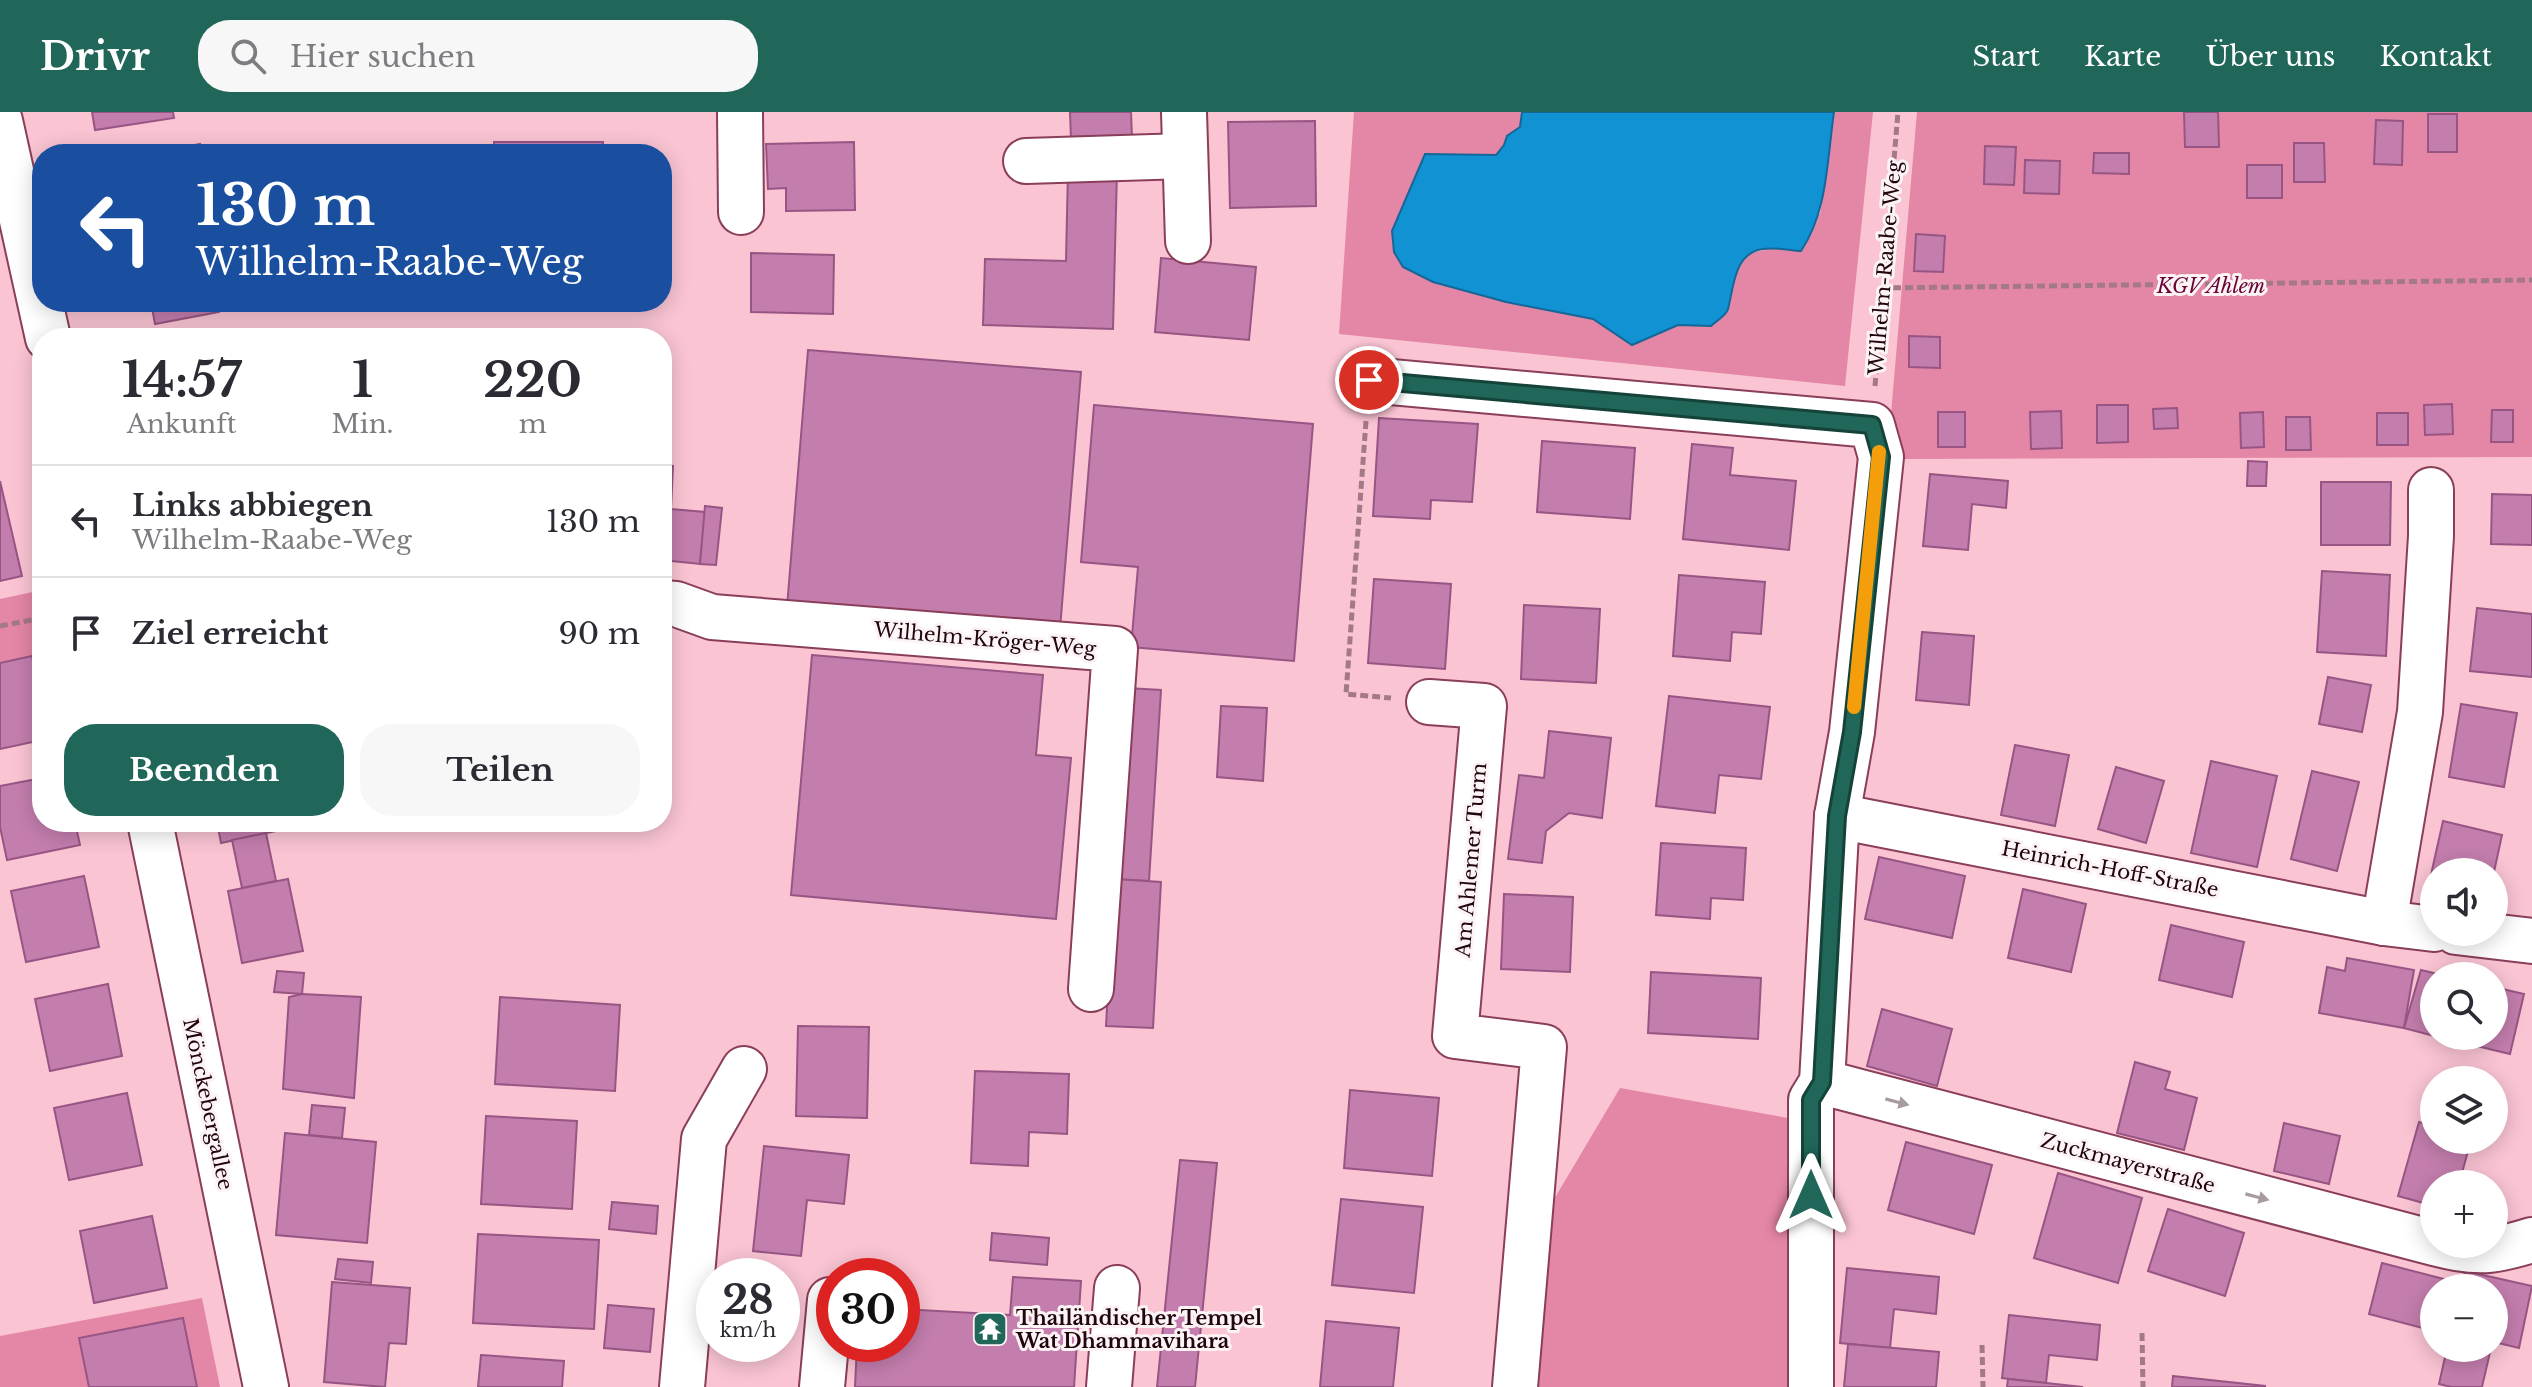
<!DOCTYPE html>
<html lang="de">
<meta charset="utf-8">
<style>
:root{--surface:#fff;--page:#f7f7f7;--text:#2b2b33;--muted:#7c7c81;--line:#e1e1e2;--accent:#20675a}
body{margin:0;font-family:"Libre Baskerville",serif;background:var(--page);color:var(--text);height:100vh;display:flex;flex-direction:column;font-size:30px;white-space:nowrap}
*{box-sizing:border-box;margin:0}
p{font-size:26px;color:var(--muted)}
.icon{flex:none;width:44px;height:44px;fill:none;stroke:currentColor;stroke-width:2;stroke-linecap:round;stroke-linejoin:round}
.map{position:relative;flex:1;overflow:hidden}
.panel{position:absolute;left:32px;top:216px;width:640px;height:504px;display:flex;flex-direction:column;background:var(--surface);border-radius:32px;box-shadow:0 4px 20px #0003}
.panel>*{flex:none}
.top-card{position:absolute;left:32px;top:32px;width:640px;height:168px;border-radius:32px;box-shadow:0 4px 20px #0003;background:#1a4fa0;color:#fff;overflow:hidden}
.controls{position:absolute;left:2420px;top:746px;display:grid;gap:16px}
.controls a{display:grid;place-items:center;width:88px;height:88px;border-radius:50%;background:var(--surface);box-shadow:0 4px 20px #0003;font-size:40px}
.speed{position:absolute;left:696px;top:1146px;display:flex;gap:16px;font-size:40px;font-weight:700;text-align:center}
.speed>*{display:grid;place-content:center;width:104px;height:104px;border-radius:50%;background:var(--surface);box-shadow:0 4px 20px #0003;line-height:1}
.speed small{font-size:20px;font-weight:400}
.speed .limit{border:12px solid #d22;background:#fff;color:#111}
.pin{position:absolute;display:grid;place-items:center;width:68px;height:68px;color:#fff;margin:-34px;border:4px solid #fff;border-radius:50%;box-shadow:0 2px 8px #0007}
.me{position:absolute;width:88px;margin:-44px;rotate:0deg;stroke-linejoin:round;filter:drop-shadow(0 0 6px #0008)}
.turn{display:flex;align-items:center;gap:28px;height:168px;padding:0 32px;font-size:36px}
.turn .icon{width:104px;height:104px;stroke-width:2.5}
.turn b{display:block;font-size:56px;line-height:68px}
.eta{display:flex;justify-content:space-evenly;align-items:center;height:136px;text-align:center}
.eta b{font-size:48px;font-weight:700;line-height:56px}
.cta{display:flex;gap:16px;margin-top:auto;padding:16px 32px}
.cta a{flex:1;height:92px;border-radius:32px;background:var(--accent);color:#fff;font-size:32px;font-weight:700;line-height:92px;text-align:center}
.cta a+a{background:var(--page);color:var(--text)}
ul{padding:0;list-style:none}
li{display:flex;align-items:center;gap:24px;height:112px;padding:0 32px;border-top:2px solid var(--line)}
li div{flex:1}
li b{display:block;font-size:30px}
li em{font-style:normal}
header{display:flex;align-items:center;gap:48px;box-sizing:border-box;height:112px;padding:0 40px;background:var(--accent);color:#fff}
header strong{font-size:38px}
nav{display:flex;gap:44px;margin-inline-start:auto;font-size:28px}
.search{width:560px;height:72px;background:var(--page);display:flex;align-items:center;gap:20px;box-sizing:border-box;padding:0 28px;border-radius:32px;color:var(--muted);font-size:30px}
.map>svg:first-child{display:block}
</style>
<header>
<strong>Drivr</strong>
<div class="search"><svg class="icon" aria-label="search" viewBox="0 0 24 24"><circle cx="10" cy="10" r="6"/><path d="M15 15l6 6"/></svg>Hier suchen</div>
<nav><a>Start</a><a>Karte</a><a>Über uns</a><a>Kontakt</a></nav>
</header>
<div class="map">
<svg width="2532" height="1275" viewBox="0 0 2532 1275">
<rect width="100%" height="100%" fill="#fac4d3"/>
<g fill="#e486a5">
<polygon points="1354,0 1522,0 1520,15 1507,24 1504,33 1496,43 1425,43 1433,170 1506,190 1594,207 1632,233 1678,213 1711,214 1727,200 1733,170 1739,154 1751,141 1775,136 1820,102 1834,0 1873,0 1845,274 1339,222"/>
<polygon points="1917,0 2532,0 2532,345 1904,347 1895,340 1889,325"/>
<polygon points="42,478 42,542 0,551 0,487"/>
<polygon points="1620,976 1799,1008 1795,1275 1531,1275 1550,1094"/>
<polygon points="202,1186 220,1275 0,1275 0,1224"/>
</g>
<path fill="#1092d3" stroke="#156798" stroke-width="2" d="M 1522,0 L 1834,0 C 1827,47 1828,99 1801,139 C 1789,138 1775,135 1763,137 C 1734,141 1734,174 1728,197 C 1726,204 1716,209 1711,214 L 1678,213 L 1632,233 L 1593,207 L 1506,190 L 1433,170 L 1403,155 L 1394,140 L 1392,119 L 1425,42 L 1496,43 L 1504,33 L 1507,24 L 1520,15 Z"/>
<g fill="#c47eae" stroke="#985584" stroke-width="2">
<polygon points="92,0 173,0 174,6 95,18"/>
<polygon points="1070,0 1131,0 1132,26 1071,27"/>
<polygon points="2184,0 2218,0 2219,35 2185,35"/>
<rect x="2428" y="2" width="29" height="38"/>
<polygon points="2376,8 2403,9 2402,53 2374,52"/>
<polygon points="1315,9 1316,94 1230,96 1228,10"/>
<rect x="494" y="30" width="109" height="12"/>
<polygon points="854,30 855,98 786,99 786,76 768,77 766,32"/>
<polygon points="2294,31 2324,31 2325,70 2294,70"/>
<polygon points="200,32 202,42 148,42"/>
<polygon points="1985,34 2016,35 2014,73 1984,72"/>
<polygon points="2094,41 2129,41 2129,62 2093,61"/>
<polygon points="2025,48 2060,49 2059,82 2024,81"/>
<rect x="2247" y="53" width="35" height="33"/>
<polygon points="1068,57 1117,58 1113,217 983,213 985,147 1066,149"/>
<polygon points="1916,122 1945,124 1943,160 1914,159"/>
<polygon points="751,141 834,143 833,202 751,200"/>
<polygon points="1161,146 1256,155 1249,228 1155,220"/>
<polygon points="151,190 217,190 219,200 155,212"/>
<polygon points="1909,224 1940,225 1940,256 1909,255"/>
<polygon points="808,238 1081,260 1060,517 787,495"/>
<polygon points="2452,292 2453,322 2425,323 2424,293"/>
<polygon points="1094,293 1313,312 1294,549 1131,535 1138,455 1081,450"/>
<polygon points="2097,293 2128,293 2128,330 2097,331"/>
<polygon points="2177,296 2178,316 2154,317 2153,297"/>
<polygon points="2492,298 2513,298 2513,330 2491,330"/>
<polygon points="2061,299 2062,336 2031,337 2030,300"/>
<rect x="1938" y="300" width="27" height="35"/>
<polygon points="2263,300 2264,335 2241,336 2240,301"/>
<rect x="2377" y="301" width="31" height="32"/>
<polygon points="2286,305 2310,305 2311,338 2286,338"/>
<polygon points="1379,306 1478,312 1472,390 1431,388 1430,407 1373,404"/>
<polygon points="1542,329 1635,336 1630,407 1537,400"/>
<polygon points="1692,332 1733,336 1730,363 1796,369 1789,438 1683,427"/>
<polygon points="2248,349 2267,350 2266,374 2247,374"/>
<polygon points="662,353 673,354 671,397 705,400 700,452 662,448"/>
<polygon points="1930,362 2008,369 2006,396 1972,392 1968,438 1923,434"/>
<polygon points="0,369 22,464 0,469"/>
<polygon points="2321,370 2391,370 2390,433 2321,433"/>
<polygon points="2492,382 2532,383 2532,433 2491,432"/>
<polygon points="705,394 722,396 716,453 700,452"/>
<polygon points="2322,459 2390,463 2386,544 2317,540"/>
<polygon points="1679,463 1765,470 1761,522 1732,520 1730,549 1673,544"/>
<polygon points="1374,467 1451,472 1445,557 1368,551"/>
<polygon points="1524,493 1600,497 1596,571 1521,567"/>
<polygon points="2477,496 2532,502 2532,565 2470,559"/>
<polygon points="1922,520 1974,524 1969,593 1916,588"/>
<polygon points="812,543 1043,563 1036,643 1071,646 1056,807 791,783"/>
<polygon points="32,544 42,590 42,628 0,637 0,551"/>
<polygon points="2328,565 2371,573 2362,620 2319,612"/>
<polygon points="1127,576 1161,578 1149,769 1114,767"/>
<polygon points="1669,584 1770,595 1761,667 1719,663 1715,701 1656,694"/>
<polygon points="2461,592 2517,601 2504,675 2449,665"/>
<polygon points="1221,594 1267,596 1263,669 1217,665"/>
<polygon points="1549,619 1611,626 1602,706 1569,701 1546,719 1542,751 1508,747 1519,663 1544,666"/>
<polygon points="2015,633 2069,643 2055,714 2001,703"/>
<polygon points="2211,649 2277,664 2257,755 2191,741"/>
<polygon points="2116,655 2164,669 2146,731 2098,717"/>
<polygon points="2312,659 2359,670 2337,759 2291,747"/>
<polygon points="42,666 42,710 75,710 80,733 7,748 0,715 0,674"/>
<polygon points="2443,709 2502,723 2494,760 2434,760 2434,768 2430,767"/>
<polygon points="217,710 280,710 281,718 221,731"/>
<polygon points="266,721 276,769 242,776 232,728"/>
<polygon points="1661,731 1746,736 1743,788 1711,786 1710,807 1656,803"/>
<polygon points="1879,745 1965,764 1952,826 1865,807"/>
<polygon points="84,764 99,835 26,850 11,779"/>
<polygon points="288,767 303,839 242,851 228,779"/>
<polygon points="1114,767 1161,770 1153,916 1106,914"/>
<polygon points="2023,777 2086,792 2071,860 2008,846"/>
<polygon points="1504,782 1573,785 1570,860 1501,857"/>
<polygon points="2171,813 2244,830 2232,885 2159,868"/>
<polygon points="2347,846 2414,858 2404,916 2319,901 2327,855 2345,859"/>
<polygon points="2421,858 2446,864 2434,864 2434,924 2404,916"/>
<polygon points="277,859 304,861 302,882 274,880"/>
<polygon points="1651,860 1761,866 1758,927 1648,921"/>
<polygon points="108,872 122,944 50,959 35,887"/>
<polygon points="2494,875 2524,882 2510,942 2435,924 2494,924"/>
<polygon points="302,882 361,885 354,986 283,977 289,885"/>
<polygon points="500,885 620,893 615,979 495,972"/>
<polygon points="1882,897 1952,917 1937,974 1867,954"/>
<polygon points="798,914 869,915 867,1006 796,1004"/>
<polygon points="2135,950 2170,960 2165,977 2197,986 2184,1038 2117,1021"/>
<polygon points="975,959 1069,962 1067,1022 1029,1020 1028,1054 971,1051"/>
<polygon points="1350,978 1439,986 1432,1064 1344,1056"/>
<polygon points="127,981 142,1053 69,1068 54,996"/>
<polygon points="312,993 345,996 342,1026 309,1023"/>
<polygon points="486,1004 577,1009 572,1097 481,1092"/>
<polygon points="2419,1010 2434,1014 2434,1028 2471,1028 2459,1072 2434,1072 2434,1094 2398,1084"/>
<polygon points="2284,1011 2340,1024 2329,1072 2274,1059"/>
<polygon points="285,1021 376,1030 367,1131 276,1123"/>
<polygon points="1906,1030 1992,1053 1974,1122 1888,1098"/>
<polygon points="764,1034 849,1043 844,1092 807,1088 801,1144 753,1139"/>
<polygon points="1180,1048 1217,1051 1195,1275 1157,1275"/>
<polygon points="2058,1061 2142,1086 2118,1171 2034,1146"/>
<polygon points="1341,1087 1423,1095 1414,1181 1332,1173"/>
<polygon points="612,1090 658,1094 656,1122 609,1117"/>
<polygon points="2168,1097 2244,1121 2225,1184 2148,1159"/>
<polygon points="152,1104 167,1176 94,1191 80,1119"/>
<polygon points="992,1121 1049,1126 1047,1153 990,1148"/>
<polygon points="478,1122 599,1128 594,1217 473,1211"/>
<polygon points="338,1147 373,1150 371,1171 335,1167"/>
<polygon points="2382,1151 2463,1172 2462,1176 2434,1176 2434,1219 2369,1202"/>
<polygon points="1847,1156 1939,1165 1936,1202 1894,1197 1890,1236 1840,1231"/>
<polygon points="2465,1159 2532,1174 2519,1236 2494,1230 2494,1176 2462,1176"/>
<polygon points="1013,1165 1081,1169 1074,1275 855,1275 857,1232 902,1232 902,1197 1010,1203"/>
<polygon points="332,1170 410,1176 406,1232 389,1231 385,1275 324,1270"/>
<polygon points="608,1193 654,1197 650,1240 604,1236"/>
<polygon points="2009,1203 2100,1213 2097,1248 2049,1243 2046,1271 2002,1266"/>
<polygon points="183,1206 197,1275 89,1275 79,1226"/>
<polygon points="1326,1209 1399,1216 1393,1275 1320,1275"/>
<polygon points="1848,1232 1939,1240 1936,1275 1844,1275"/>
<polygon points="2447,1236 2491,1236 2482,1275 2451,1275 2439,1272"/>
<polygon points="481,1243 564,1249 562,1275 478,1275"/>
<polygon points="2173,1264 2265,1274 2265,1275 2172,1275"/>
<polygon points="2008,1267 2046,1271 2083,1275 2007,1275"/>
</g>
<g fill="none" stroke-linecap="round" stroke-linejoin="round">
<g stroke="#8a3e59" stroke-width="48">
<g id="minor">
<polyline points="740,0 741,100"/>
<polyline points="1184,0 1188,129"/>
<polyline points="0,9 48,226"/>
<polyline points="1026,49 1185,44"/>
<polyline points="1369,268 1872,313 1881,345 1852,620 1837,704 1822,970 1811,988 1811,1275"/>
<polyline points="662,491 676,492 712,505 1115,537 1091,877"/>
<polyline points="1429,590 1484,594 1455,924 1544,935 1515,1275"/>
<polyline points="1837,704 2384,811 2434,817"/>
<polyline points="150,710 266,1275"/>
<polyline points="2384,811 2420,600 2431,424 2431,378"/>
<polyline points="2456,820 2532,829"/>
<polyline points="1822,970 2434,1131"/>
<path d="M 2438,1132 C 2477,1142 2494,1140 2532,1128"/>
<polyline points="682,1275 704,1027 744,957"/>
<polyline points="822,1275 830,1188"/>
<polyline points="1109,1275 1117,1176"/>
</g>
</g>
<g stroke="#a47986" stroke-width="5" stroke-dasharray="8 4" stroke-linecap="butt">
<polyline points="1881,176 2532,168"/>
<polyline points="1875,274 1898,0"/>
<polyline points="1366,309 1346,582 1391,586"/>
<polyline points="0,514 42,506"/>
<polyline points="2142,1221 2143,1275"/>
<polyline points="1982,1233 1983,1275"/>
</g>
<use href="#minor" stroke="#fff" stroke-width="44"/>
</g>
<defs><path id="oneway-solid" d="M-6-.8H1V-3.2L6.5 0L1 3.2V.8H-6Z" transform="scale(2)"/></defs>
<g fill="#a69b9f">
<use href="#oneway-solid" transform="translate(1897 990) rotate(15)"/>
<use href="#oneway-solid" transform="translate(2257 1085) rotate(15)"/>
</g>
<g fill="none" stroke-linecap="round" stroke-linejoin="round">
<g stroke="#15433a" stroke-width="20">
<polyline id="route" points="1369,268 1872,313 1881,345 1852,620 1837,704 1822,970 1811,988 1811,1083"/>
</g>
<use href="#route" stroke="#20675a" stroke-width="14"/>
<polyline stroke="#f59e0b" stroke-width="14" points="1854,595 1879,340"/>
</g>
<defs>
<g id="temple-square" transform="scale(1.8)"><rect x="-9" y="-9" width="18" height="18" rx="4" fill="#20675a" stroke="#fcf3f5"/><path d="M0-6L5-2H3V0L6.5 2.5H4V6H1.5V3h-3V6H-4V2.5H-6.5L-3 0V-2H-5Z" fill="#fff"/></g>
</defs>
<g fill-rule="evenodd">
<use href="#temple-square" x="990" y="1217"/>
</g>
<g text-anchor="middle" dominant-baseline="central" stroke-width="6" stroke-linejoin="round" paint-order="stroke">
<g font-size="20" fill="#20040e" stroke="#fcf3f5">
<text transform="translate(1885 156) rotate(-85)">Wilhelm-Raabe-Weg</text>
<text transform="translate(985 527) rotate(5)">Wilhelm-Kröger-Weg</text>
<text transform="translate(1471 748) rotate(-85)">Am Ahlemer Turm</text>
<text transform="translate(2110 757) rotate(11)">Heinrich-Hoff-Straße</text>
<text transform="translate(208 992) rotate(78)">Mönckebergallee</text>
<text transform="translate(2128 1051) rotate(15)">Zuckmayerstraße</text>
</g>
<g font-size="20" font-style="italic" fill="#6a0436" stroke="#fcf3f5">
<text x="2211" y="174">KGV Ahlem</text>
</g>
<g font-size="20" font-weight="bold" fill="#20040e" stroke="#fcf3f5" text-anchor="start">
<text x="1016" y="1206">Thailändischer Tempel<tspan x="1016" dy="23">Wat Dhammavihara</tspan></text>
</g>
</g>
</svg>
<div class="controls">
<a><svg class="icon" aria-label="sound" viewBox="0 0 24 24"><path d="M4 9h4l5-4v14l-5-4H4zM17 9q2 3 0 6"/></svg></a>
<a><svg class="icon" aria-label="search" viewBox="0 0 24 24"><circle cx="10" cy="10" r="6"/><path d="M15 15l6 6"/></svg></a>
<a><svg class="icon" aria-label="layers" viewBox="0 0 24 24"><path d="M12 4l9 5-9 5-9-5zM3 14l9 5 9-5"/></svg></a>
<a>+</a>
<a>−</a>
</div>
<div class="speed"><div>28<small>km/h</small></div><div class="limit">30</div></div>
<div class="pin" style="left:1369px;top:268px;background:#d93025"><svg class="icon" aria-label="arrive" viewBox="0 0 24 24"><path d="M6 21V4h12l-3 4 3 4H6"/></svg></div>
<svg class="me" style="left:1811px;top:1083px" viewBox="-20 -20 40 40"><path d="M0-17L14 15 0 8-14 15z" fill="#20675a" stroke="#fff" stroke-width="4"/></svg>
<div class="top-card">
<div class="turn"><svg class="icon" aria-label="left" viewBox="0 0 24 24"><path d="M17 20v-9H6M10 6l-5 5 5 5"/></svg><div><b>130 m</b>Wilhelm-Raabe-Weg</div></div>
</div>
<section class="panel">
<div class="eta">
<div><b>14:57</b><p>Ankunft</p></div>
<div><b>1</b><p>Min.</p></div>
<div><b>220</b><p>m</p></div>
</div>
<ul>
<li><svg class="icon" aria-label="left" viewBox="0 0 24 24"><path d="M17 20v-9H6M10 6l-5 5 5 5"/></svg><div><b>Links abbiegen</b><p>Wilhelm-Raabe-Weg</p></div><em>130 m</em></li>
<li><svg class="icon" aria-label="arrive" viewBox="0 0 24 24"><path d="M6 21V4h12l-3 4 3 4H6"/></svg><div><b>Ziel erreicht</b></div><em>90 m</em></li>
</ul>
<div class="cta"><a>Beenden</a><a>Teilen</a></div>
</section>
</div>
